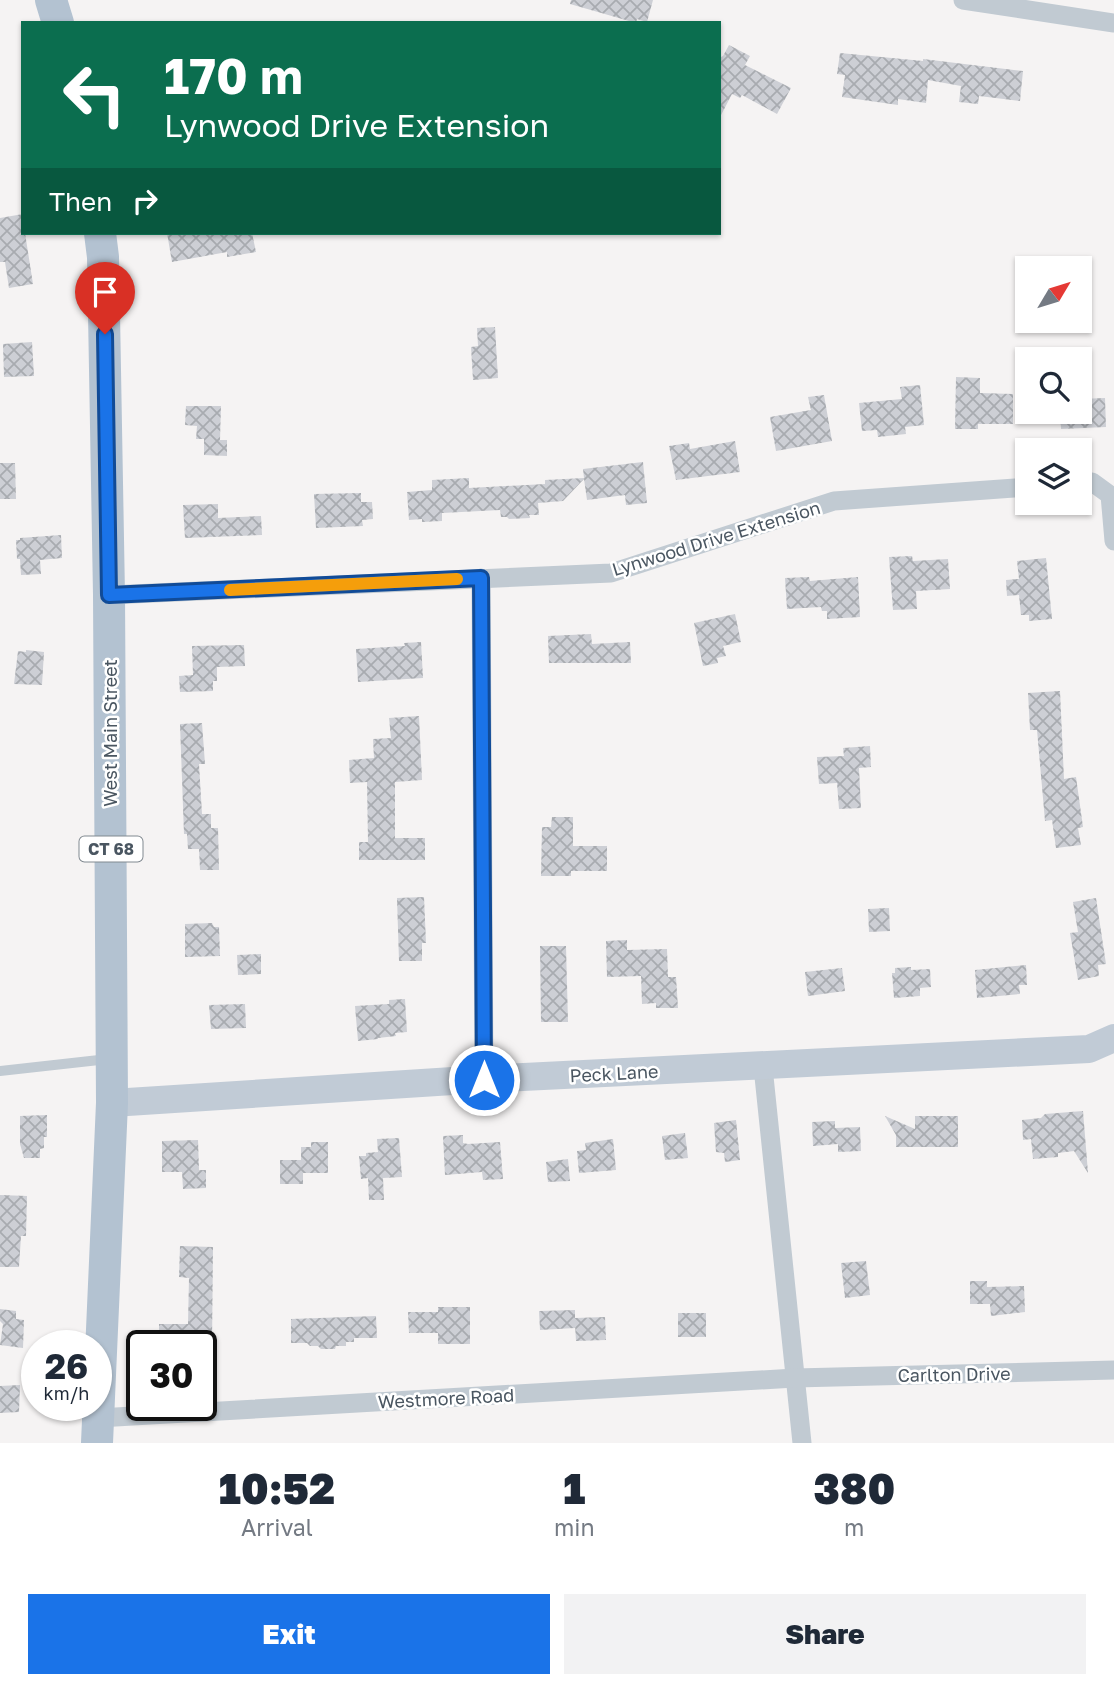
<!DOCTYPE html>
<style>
:root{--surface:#fff;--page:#f2f2f3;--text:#1f2937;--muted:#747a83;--accent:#1a73e8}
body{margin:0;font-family:"Golos Text",sans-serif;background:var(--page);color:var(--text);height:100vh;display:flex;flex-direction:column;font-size:26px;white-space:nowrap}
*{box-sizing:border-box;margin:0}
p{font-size:23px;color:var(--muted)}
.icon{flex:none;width:38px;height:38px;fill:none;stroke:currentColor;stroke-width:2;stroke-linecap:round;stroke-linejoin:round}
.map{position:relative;height:1443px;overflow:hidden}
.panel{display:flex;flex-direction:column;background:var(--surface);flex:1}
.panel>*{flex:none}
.top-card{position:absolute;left:21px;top:21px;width:700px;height:214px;border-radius:0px;box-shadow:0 2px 5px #0004;background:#0b6e4f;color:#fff;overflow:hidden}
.needle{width:46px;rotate:52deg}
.buttons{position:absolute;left:1015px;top:256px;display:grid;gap:14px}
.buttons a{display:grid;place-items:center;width:77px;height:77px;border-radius:0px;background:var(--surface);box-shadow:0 2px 5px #0004;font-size:35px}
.speed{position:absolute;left:21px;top:1330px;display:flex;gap:14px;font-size:35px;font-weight:700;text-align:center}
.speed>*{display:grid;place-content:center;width:91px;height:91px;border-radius:50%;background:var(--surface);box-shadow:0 2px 5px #0004;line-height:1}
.speed small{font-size:18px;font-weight:400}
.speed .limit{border:4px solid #111;border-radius:10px;background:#fff;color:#111}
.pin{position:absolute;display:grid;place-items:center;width:60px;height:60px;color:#fff;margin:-72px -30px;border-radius:50% 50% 50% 0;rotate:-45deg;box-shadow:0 0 7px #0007}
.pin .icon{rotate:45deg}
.me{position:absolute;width:77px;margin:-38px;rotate:0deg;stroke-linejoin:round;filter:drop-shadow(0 0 5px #0008)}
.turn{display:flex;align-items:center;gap:24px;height:147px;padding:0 28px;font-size:32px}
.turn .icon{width:91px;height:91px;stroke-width:2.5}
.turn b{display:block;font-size:49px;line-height:60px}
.then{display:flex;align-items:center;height:66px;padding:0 28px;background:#0003;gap:14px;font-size:26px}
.eta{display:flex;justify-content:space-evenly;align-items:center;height:119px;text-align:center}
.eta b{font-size:42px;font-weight:800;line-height:49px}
.cta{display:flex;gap:14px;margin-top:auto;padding:14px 28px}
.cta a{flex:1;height:80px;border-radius:0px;background:var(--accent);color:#fff;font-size:28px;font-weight:800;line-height:80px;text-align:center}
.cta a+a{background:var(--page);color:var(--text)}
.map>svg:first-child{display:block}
</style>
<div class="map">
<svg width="1114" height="1443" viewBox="0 0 1114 1443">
<defs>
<pattern id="building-cross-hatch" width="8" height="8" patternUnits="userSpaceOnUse" patternTransform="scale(1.75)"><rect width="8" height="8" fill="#cdcfd5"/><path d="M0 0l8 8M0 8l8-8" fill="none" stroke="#a8abb0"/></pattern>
</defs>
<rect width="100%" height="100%" fill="#f5f3f3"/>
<g fill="url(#building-cross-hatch)">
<polygon points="571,0 653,0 647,22 637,19 636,23 570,4"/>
<polygon points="729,45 750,56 745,65 791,88 777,114 742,95 740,98 732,94 719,119 719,58 723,56"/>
<polygon points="840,53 923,61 923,59 1023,71 1020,101 979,96 978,104 959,102 961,86 928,80 926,103 898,99 898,105 842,97 845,75 837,74"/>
<polygon points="23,214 23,233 25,233 33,284 9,288 5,262 0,262 0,218"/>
<polygon points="167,233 252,233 256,252 227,257 227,252 172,262"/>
<polygon points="495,327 498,378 473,380 471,347 478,346 477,328"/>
<polygon points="32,342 34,376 4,377 3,344"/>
<polygon points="956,377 980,378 980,393 1013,394 1013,424 978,424 978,429 955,429"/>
<polygon points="920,385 924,425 905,427 906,434 878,437 877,430 862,431 859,403 902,399 900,387"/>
<polygon points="824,395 832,441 776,451 770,417 811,410 808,397"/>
<polygon points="1105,398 1106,427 1061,429 1060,411 1080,411 1080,399"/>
<polygon points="186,406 221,406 220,440 227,440 227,456 204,455 204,439 196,439 197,426 185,425"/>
<polygon points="735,441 740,472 676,480 669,446 689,443 690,449"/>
<polygon points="643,462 647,503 626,505 625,495 587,500 584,479 563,501 538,503 539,515 529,515 530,518 509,519 507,517 501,517 500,510 442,513 442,521 422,522 422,519 409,520 407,492 432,490 432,480 469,478 469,488 545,484 545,480 584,478 583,469"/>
<polygon points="0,463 15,463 16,499 0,499"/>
<polygon points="361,493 361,502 372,502 373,519 362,520 363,526 316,528 314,494"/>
<polygon points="218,504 218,518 261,516 262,535 185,538 183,505"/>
<polygon points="61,535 62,558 40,560 41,574 21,575 20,559 17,559 16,540 20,540 20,538"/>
<polygon points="912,556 913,561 948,559 950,589 916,591 917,609 893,610 889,557"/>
<polygon points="1046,558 1052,619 1029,621 1029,615 1021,615 1019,595 1007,596 1006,580 1019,579 1017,561"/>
<polygon points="809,577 810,581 858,577 860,617 827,619 827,611 822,611 821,607 787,609 785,578"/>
<polygon points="735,614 741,642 723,646 726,656 717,658 718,663 703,666 694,623"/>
<polygon points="591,634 592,644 630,642 631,663 549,663 548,636"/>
<polygon points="421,642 423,678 358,682 356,649 405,646 404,643"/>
<polygon points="244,645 245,666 217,667 217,681 213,681 213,691 180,692 179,676 193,675 192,646"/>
<polygon points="26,650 44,652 42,685 14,684 18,651 26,652"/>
<polygon points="1060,691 1064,779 1076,777 1083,827 1078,828 1081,845 1056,848 1052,820 1045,821 1037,730 1030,730 1028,693"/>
<polygon points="419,716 422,780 395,782 395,838 425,838 425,860 359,860 359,842 368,842 367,782 350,783 349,760 374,758 373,739 391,738 389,718"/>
<polygon points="202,723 205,764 199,764 202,814 211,814 211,828 218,828 219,870 200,870 199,849 188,849 187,834 184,834 180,724"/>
<polygon points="870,746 871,767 859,768 861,808 839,809 837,783 819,784 817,757 844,756 843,748"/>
<polygon points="552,817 573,817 573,846 607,846 607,871 571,871 571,876 541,876 542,827 551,827"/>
<polygon points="424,897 426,943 422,943 422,961 399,961 397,898"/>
<polygon points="1096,898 1106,964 1098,965 1099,976 1078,980 1070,933 1078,932 1073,902"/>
<polygon points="889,908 890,931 869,932 868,909"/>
<polygon points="212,923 214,927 219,927 220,956 185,957 185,924"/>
<polygon points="627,940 627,950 667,949 668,977 676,977 678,1008 656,1008 656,1003 642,1004 641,976 607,977 606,941"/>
<polygon points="540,946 566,946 568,1022 541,1022"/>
<polygon points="261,954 261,974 238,975 237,955"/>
<polygon points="1026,965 1027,985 1019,985 1020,994 977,998 975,970"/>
<polygon points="911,967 911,970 930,969 931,987 920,988 920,996 894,998 892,973 895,973 895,968"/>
<polygon points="842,968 845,991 808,996 805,972"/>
<polygon points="405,999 407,1032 395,1033 396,1036 378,1038 378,1039 358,1041 355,1006 389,1004 389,1000"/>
<polygon points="245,1004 246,1028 211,1029 209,1005"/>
<polygon points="1083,1111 1088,1173 1074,1151 1058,1153 1058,1157 1033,1159 1031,1139 1023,1140 1022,1120 1041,1118 1045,1114"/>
<polygon points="47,1115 47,1137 44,1137 44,1148 40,1149 40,1158 24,1158 20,1144 20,1116"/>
<polygon points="885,1116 915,1129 915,1116 958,1116 958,1147 896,1147 896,1135"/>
<polygon points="736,1120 740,1160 725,1162 724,1153 716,1152 714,1123"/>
<polygon points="835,1121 835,1128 860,1127 861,1151 838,1152 838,1144 813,1146 812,1122"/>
<polygon points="685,1133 688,1158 665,1160 662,1136"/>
<polygon points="463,1135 463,1143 468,1144 500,1142 503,1179 483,1180 482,1172 445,1175 443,1136"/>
<polygon points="399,1138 402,1177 383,1178 384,1200 369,1200 368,1178 361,1179 359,1156 366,1156 366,1153 378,1152 377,1139"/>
<polygon points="613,1139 616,1170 579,1173 577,1151 586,1150 585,1143"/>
<polygon points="198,1140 199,1170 206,1170 206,1188 183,1189 182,1172 162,1172 162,1141"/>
<polygon points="311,1142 328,1142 328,1173 303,1173 303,1184 280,1184 280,1160 301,1160 301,1147 311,1147"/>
<polygon points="568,1159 570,1181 548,1182 546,1162"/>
<polygon points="0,1195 27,1196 26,1236 21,1236 19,1267 0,1267"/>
<polygon points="180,1246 213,1247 212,1346 159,1346 159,1324 188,1324 189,1278 179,1277"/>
<polygon points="866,1261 870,1295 845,1298 841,1263"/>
<polygon points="970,1281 987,1281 987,1287 1024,1286 1025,1312 991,1316 990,1304 970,1304"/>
<polygon points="438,1307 470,1307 470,1344 438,1344 438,1333 409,1333 408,1312 438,1312"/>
<polygon points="0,1309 16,1311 16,1319 24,1320 23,1348 0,1345 3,1324 0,1321"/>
<polygon points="575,1310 575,1318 605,1317 606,1340 576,1341 575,1325 575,1328 540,1330 539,1311"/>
<rect x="678" y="1313" width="28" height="24"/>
<polygon points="376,1316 377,1338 354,1338 354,1342 346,1342 346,1346 336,1346 335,1349 321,1349 318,1346 310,1346 307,1343 291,1343 291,1319"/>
<polygon points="20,1385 19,1412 0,1413 0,1386"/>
</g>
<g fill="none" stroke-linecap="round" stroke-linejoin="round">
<polyline stroke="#c1cad2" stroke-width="10" points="0,1071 108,1059"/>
<g stroke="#c1cad2" stroke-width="19">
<polyline points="963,0 1114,23"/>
<polyline points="1080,483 1092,482 1110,495 1114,541"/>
<polyline points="481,578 484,1079"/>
<polyline points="109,595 611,573 834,501 1027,487"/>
<polyline points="763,1067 802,1443"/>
<polyline points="98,1418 795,1378 1114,1370"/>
</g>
<polyline stroke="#c1cbd6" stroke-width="28" points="112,1103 484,1079 1089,1049 1114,1038"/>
<g stroke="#b3c2d1" stroke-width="32">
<polyline points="51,0 58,23"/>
<polyline points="97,1443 112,1103 109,595 103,257 100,233"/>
</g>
</g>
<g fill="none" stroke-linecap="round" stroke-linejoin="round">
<g stroke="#114b97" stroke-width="18">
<polyline id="route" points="105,334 109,595 481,578 484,1080"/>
</g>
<use href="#route" stroke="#1a73e8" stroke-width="12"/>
<polyline stroke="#f59e0b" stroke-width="12" points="230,590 457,579"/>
</g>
<g text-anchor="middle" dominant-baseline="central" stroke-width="5" stroke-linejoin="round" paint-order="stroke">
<rect fill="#fff" stroke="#808990" stroke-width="2" x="79.5" y="836.5" width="63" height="25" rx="5"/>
<g font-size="16" font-weight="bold" fill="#4a5661">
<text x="111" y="849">CT 68</text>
</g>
<g font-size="18" fill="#4a5661" stroke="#fff">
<text transform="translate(716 538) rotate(-17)">Lynwood Drive Extension</text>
<text transform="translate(110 733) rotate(-90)">West Main Street</text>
<text transform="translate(614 1073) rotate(-3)">Peck Lane</text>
<text transform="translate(954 1374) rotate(-1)">Carlton Drive</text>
<text transform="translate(446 1398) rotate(-3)">Westmore Road</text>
</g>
</g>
</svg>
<div class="buttons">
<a><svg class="needle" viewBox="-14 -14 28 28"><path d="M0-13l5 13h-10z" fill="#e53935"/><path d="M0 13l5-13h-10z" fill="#747a83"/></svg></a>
<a><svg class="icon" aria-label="search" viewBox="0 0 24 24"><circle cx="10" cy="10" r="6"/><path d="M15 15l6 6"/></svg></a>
<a><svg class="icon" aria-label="layers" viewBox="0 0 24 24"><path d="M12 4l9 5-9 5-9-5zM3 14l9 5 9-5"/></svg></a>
</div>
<div class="speed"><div>26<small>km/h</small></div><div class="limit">30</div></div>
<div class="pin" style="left:105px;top:334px;background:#d93025"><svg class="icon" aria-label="arrive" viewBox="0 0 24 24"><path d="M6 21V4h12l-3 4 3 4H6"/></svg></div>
<svg class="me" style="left:484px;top:1080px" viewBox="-20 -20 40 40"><circle r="17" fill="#1a73e8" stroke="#fff" stroke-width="3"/><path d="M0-11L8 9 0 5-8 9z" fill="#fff"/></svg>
<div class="top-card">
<div class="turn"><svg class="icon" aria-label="left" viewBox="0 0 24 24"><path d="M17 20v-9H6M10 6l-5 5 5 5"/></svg><div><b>170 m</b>Lynwood Drive Extension</div></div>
<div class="then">Then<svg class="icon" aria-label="right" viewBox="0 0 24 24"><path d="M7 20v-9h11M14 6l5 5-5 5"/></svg></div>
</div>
</div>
<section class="panel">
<div class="eta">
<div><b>10:52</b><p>Arrival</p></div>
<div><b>1</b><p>min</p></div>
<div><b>380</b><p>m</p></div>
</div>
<div class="cta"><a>Exit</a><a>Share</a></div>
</section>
